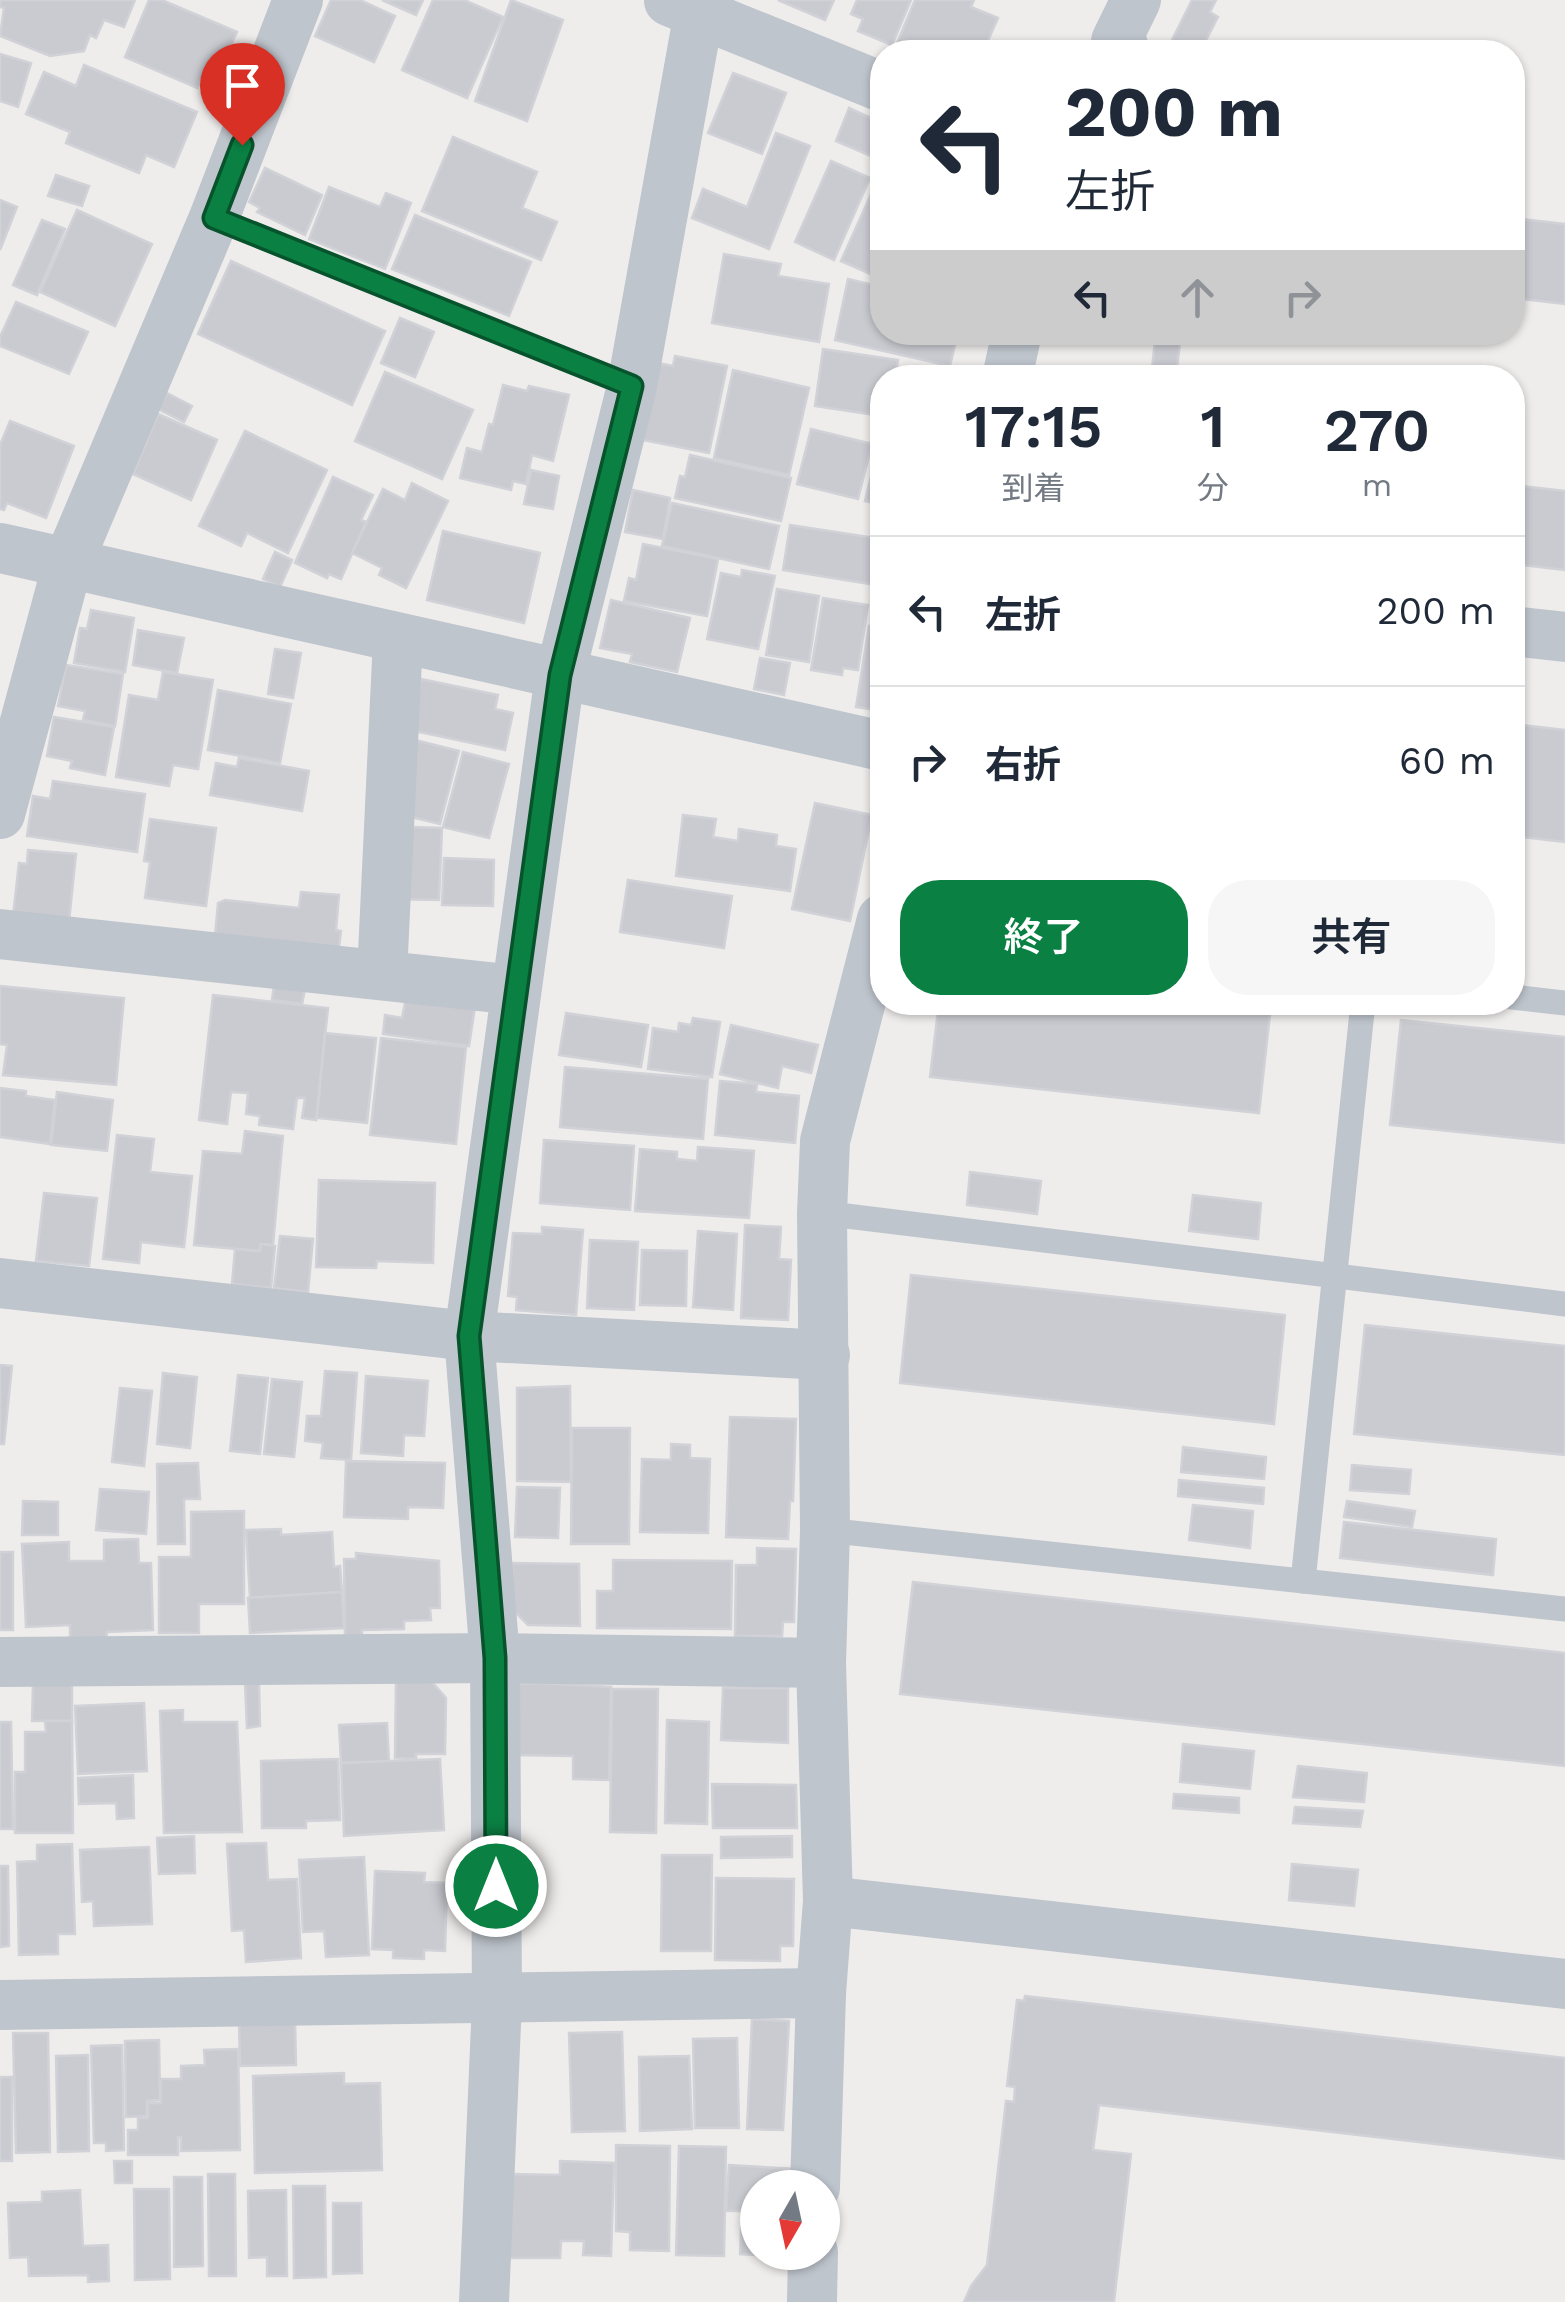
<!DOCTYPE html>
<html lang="ja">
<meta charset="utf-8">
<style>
:root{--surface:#fff;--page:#f6f6f7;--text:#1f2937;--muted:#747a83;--line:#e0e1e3;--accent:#0b8043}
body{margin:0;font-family:"Work Sans","Noto Sans JP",sans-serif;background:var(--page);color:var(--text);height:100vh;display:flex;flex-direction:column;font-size:38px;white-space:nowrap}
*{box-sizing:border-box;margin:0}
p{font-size:32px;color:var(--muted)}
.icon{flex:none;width:55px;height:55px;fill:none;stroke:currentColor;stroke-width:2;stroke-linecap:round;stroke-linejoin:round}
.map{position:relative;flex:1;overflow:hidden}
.side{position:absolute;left:870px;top:365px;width:655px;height:650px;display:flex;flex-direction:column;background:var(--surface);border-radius:40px;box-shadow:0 2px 8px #0004}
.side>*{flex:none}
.hud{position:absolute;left:870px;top:40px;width:655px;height:305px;border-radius:40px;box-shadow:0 2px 8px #0004;background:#fff;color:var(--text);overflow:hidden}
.needle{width:65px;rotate:189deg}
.tools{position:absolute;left:740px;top:2170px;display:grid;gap:20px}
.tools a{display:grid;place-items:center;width:100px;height:100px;border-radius:50%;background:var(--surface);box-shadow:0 2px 8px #0004;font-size:50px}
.pin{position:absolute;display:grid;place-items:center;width:85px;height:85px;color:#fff;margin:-102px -42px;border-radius:50% 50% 50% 0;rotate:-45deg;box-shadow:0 0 10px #0007}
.pin .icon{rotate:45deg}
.me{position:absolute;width:110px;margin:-55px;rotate:0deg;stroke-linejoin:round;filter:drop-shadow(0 0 8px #0008)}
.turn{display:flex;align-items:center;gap:35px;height:210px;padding:0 30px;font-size:45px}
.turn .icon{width:130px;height:130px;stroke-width:2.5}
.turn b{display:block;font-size:70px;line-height:85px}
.lanes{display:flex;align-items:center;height:95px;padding:0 30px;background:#0003;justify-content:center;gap:50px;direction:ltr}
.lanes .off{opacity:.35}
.eta{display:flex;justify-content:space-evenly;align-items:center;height:170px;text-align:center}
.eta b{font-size:60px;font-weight:600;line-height:70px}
.button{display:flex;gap:20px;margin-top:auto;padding:20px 30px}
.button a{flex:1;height:115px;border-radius:40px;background:var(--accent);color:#fff;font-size:40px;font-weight:600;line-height:115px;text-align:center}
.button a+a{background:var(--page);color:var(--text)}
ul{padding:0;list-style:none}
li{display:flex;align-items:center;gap:30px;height:150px;padding:0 30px;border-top:2px solid var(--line)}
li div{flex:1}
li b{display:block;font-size:38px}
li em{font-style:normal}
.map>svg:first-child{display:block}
</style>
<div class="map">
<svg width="1565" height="2302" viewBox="0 0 1565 2302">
<rect width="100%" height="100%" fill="#efedec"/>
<g fill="#cacbd1" stroke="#d1d2d7" stroke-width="2.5">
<polygon points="0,0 135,0 124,27 104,20 96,38 90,35 84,51 50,56 0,36 4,8 0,7"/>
<polygon points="149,0 162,0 237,32 214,82 203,76 197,88 125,57"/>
<polygon points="331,0 360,0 395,16 374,62 315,36"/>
<polygon points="382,0 423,0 416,15"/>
<polygon points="433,0 464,0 503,17 467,98 402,70"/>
<polygon points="511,0 563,20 527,121 475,101"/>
<polygon points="778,0 834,0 825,20"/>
<polygon points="857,0 911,0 892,45 858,31 863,19 851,14"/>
<polygon points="915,0 974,0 971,7 998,18 983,52 904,52 895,48"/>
<polygon points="1192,0 1216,0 1210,12 1218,17 1200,52 1166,52"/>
<polygon points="0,54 31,63 18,107 0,101"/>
<polygon points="84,65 197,112 174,167 146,155 139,173 66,143 70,132 26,114 44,72 76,86"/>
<polygon points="733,73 786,93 762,154 708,133"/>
<polygon points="849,108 882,123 871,156 836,141"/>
<polygon points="776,133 810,146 769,249 692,218 703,189 747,207"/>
<polygon points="453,137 537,172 522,208 557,222 541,260 422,211"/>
<polygon points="831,161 870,178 834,260 795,242"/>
<polygon points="265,168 322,195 305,235 257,212 260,208 249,202"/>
<polygon points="881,172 882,173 882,279 841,261"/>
<polygon points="56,175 89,186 82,206 48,196"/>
<polygon points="329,187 380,207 386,193 411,203 385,269 309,239"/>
<polygon points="0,200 17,207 0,250"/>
<polygon points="77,210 152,244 115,326 40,292"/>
<polygon points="415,215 531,262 509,316 392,269"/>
<polygon points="1512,218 1565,224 1565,304 1512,298"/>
<polygon points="42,220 65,229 37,295 13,285"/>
<polygon points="724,254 781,264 778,276 829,284 819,342 712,323"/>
<polygon points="231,261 385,331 352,405 198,334"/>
<polygon points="848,279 882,287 882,332 958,332 950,366 835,340"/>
<polygon points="16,302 88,332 69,374 0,346 0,337"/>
<polygon points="400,318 434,332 415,377 381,363"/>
<polygon points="1156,332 1181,332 1176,378 1151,378"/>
<polygon points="823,349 898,360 895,378 882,378 882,416 815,406"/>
<polygon points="675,356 727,366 709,453 633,438 648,361 673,366"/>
<polygon points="733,370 809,388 789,475 714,458"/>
<polygon points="385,372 473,410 442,479 355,441"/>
<polygon points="503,385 527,391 529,386 569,395 553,461 532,455 526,484 513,481 511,490 460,478 467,448 482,452 489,424 493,425"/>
<polygon points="167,393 192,406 184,422 158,409"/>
<polygon points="158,414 217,440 191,500 133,474"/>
<polygon points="10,421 74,446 46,518 7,503 4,510 0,509 0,445"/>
<polygon points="811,429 872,444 858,499 797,484"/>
<polygon points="245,431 327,470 288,553 247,533 241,546 199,526"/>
<polygon points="879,443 882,444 882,505 865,501"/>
<polygon points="690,455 791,478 781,521 675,498 680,476 685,477"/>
<polygon points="531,470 559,476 553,509 524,504"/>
<polygon points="333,477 373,495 361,520 366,522 341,579 329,574 327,578 295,563"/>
<polygon points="412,483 448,501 406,588 379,575 382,568 352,553 383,489 405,500"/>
<polygon points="1512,485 1565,491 1565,570 1512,564"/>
<polygon points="633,490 670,498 663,539 625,532"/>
<polygon points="672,503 779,526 769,569 662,546"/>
<polygon points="790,525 882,539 882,586 783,570"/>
<polygon points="443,531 540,553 524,623 427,600"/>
<polygon points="643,544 718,559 707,616 624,601 629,578 636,580"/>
<polygon points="275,552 292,560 280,587 263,579"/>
<polygon points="742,570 775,576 758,649 707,639 721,573 741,577"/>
<polygon points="777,589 819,596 809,662 766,655"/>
<polygon points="823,598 868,605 858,670 843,668 842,675 811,670"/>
<polygon points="611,600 690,618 677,672 630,662 632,654 600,648"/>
<polygon points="91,610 134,618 125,672 74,663 80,628 87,629"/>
<polygon points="869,626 882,628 882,711 856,707"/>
<polygon points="138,630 184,638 177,673 133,665"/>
<polygon points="275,649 301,653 293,698 268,694"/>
<polygon points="760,658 790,663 784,695 754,689"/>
<polygon points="66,665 123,674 115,726 83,720 85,711 58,706"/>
<polygon points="163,672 213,680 198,769 173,765 169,786 116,777 129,695 158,700"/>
<polygon points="421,679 498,695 495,709 513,713 505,750 410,730"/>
<polygon points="218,690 291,704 280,763 208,750"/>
<polygon points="54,717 114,727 105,775 70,768 72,761 47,756"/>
<polygon points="1512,724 1565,730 1565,842 1512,836"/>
<polygon points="415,740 459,751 440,824 403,815"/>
<polygon points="463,752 509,764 489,838 443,827"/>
<polygon points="239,758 309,771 302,811 210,795 216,763 237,767"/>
<polygon points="53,781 145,794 137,852 27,836 33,796 50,799"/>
<polygon points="815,803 872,815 850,921 792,909"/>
<polygon points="683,815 716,819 713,837 738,841 739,829 777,835 776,846 796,849 790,891 676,876"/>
<polygon points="150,819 216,828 206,906 145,898 150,862 144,861"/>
<polygon points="410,827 442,828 439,900 391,899"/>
<polygon points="28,850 76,854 68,931 12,925 19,863 27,864"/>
<polygon points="444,858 494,860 493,906 442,905"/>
<polygon points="628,880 732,896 724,948 620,932"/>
<polygon points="301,892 339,895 336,930 341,931 338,955 215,936 218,903 225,900 299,908"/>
<polygon points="274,985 305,989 302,1004 272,1000"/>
<polygon points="0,986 124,998 116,1085 3,1075 7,1045 0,1044"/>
<polygon points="213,995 328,1008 316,1120 302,1118 305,1098 297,1098 293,1129 259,1125 260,1116 246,1114 248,1093 231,1092 227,1124 199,1120"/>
<polygon points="406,998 475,1007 469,1046 383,1034 385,1015 402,1018"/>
<polygon points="939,1002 1271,1005 1259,1113 930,1077"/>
<polygon points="566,1013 648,1025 641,1067 559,1055"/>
<polygon points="693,1018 720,1022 712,1077 648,1069 653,1028 678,1032 679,1023 691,1025"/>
<polygon points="1401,1020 1565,1037 1565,1143 1390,1125"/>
<polygon points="731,1025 818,1045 811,1073 782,1066 778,1088 720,1074"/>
<polygon points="325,1033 376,1038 367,1123 317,1118"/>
<polygon points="381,1038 466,1047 456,1144 370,1135"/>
<polygon points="565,1067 708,1079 703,1139 560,1127"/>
<polygon points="720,1081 757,1084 756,1092 799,1096 795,1143 715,1135"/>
<polygon points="0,1088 26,1091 26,1096 55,1100 50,1144 0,1137"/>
<polygon points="57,1092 113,1100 107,1151 51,1145"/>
<polygon points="245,1131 283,1136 273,1245 261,1244 260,1251 194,1245 203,1151 242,1154"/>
<polygon points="117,1135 154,1139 150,1172 192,1176 184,1247 141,1242 139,1263 103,1259"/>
<polygon points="544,1140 634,1146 630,1210 540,1203"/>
<polygon points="698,1147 754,1151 749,1218 635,1211 640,1149 677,1152 677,1159 697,1161"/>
<polygon points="970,1172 1041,1181 1037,1214 967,1205"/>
<polygon points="319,1180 435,1183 433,1263 377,1261 376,1268 316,1267"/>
<polygon points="44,1193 97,1198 89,1266 36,1261"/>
<polygon points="1193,1195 1261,1203 1258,1239 1189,1231"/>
<polygon points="745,1225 781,1227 779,1259 791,1260 788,1320 741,1318"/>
<polygon points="542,1227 583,1230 576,1315 516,1310 517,1297 508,1296 513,1233 542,1234"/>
<polygon points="698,1231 737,1234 733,1310 693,1307"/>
<polygon points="280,1236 313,1239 308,1292 274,1288"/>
<polygon points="590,1240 638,1242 634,1310 587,1308"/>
<polygon points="261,1244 275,1246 271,1288 232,1284 235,1249 260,1251"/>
<polygon points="642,1250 687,1251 686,1306 640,1305"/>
<polygon points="911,1275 1285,1315 1274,1424 900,1383"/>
<polygon points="1365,1325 1565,1346 1565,1455 1354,1434"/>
<polygon points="0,1365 12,1366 4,1444 0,1444"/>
<polygon points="325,1371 357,1373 351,1460 321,1458 323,1443 305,1441 307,1416 321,1416"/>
<polygon points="163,1373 197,1377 190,1448 157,1444"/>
<polygon points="238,1375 268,1378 260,1454 230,1451"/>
<polygon points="366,1376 428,1381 424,1436 404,1435 403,1456 361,1453"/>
<polygon points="272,1379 302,1382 294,1457 264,1454"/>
<polygon points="570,1386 571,1482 517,1481 517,1388"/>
<polygon points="120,1388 152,1391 144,1466 112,1462"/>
<polygon points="730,1417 796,1419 793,1501 790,1501 788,1539 726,1537"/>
<polygon points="572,1428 630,1428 629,1544 571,1544"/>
<polygon points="671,1444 690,1445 690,1458 710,1459 708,1533 640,1532 642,1459 671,1460"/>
<polygon points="1183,1447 1266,1457 1264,1479 1181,1472"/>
<polygon points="346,1461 445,1463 443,1508 408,1507 408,1519 344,1517"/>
<polygon points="198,1463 200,1499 184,1499 185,1544 158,1544 157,1464"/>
<polygon points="1352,1465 1411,1470 1409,1494 1350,1490"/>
<polygon points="1179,1480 1264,1488 1263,1504 1178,1496"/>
<polygon points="517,1487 560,1488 558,1538 515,1537"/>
<polygon points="100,1489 149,1492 146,1534 96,1530"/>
<polygon points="23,1501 58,1502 58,1535 22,1535"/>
<polygon points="1347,1501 1415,1511 1412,1527 1344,1517"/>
<polygon points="1193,1505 1253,1511 1250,1548 1189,1540"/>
<polygon points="244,1511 244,1604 199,1604 199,1633 159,1633 159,1557 191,1557 191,1512"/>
<polygon points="1344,1522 1496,1539 1493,1575 1340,1558"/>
<polygon points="281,1529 281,1535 332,1532 334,1567 340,1566 342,1592 250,1598 246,1530"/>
<polygon points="138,1539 139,1563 151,1563 153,1630 107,1632 106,1638 70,1639 70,1625 26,1627 22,1544 69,1542 69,1561 104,1561 104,1540"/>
<polygon points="757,1548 796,1549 794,1622 783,1622 782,1636 735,1636 736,1565 757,1565"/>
<rect x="0" y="1552" width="13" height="78"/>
<polygon points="356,1553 439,1561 440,1608 430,1608 431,1620 404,1621 404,1629 362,1630 362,1636 345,1636 344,1559 356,1559"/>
<polygon points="613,1560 732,1561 731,1629 597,1628 597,1591 613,1591"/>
<polygon points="512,1563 579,1564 580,1626 528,1625 513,1610"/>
<polygon points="913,1582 1565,1653 1565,1766 900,1694"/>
<polygon points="342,1592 344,1628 250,1633 248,1598"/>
<polygon points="396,1681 432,1682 446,1698 445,1754 416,1754 416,1759 395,1758"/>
<polygon points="245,1683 259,1683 260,1726 247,1728"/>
<polygon points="536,1683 611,1687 609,1780 573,1779 573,1756 513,1755 515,1684"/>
<polygon points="33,1684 72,1684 72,1721 32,1721"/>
<polygon points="723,1688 788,1688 788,1743 721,1740"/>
<polygon points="612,1689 658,1689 656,1833 610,1832"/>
<polygon points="144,1703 147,1771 78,1774 75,1706"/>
<polygon points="183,1710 183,1722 237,1722 242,1832 164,1833 160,1711"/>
<polygon points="667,1720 709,1722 707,1824 665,1823"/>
<polygon points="45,1721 72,1721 73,1833 15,1833 15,1772 25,1772 25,1732 46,1732"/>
<polygon points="0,1722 11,1722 13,1829 0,1829"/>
<polygon points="387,1723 389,1762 341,1763 339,1725"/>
<polygon points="1183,1744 1254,1751 1250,1789 1180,1782"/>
<polygon points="338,1759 340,1820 306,1821 306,1828 262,1828 261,1761"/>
<polygon points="440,1759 444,1830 344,1836 341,1763"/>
<polygon points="1298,1766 1367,1773 1364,1802 1293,1797"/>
<polygon points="133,1775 134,1818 117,1819 116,1803 79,1804 78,1778"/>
<polygon points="712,1784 796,1785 797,1828 713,1828"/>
<polygon points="1174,1794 1239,1798 1239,1813 1173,1808"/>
<polygon points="1295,1807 1363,1811 1360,1827 1293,1823"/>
<polygon points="194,1836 195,1873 159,1874 157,1838"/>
<polygon points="792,1836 792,1857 721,1858 721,1837"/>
<polygon points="266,1843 268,1880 297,1879 301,1958 246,1962 244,1930 232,1931 227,1844"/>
<polygon points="72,1844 75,1934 58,1934 58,1954 19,1955 17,1862 37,1861 37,1845"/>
<polygon points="149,1847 152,1924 94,1926 93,1901 82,1902 80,1850"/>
<polygon points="662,1855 712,1855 711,1951 661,1951"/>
<polygon points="364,1857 369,1955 326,1957 324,1931 303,1932 299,1860"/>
<polygon points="1292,1864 1358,1870 1354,1906 1289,1900"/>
<polygon points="0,1866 8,1866 9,1946 0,1947"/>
<polygon points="375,1871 425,1873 424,1882 447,1883 445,1951 424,1950 424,1959 393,1958 393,1950 372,1949"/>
<polygon points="716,1878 794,1879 793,1946 780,1946 780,1961 715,1960"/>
<polygon points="1025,1996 1565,2058 1565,2159 1099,2105 1093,2150 1131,2154 1114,2302 964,2302 971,2286 987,2265 1006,2101 1014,2102 1015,2087 1007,2086 1017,2000 1024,2001"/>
<polygon points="295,2019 296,2065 240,2066 239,2021"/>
<polygon points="752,2019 789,2021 783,2130 747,2129"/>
<polygon points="622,2032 625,2131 572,2132 569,2033"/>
<polygon points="13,2033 48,2033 50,2152 16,2153"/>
<polygon points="737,2038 739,2128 695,2128 693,2039"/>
<polygon points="159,2040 160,2100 147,2101 147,2116 126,2117 125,2041"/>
<polygon points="122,2045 124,2150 106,2151 106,2143 94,2143 91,2046"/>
<polygon points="238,2049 240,2150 181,2151 181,2137 178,2137 178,2155 128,2155 128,2130 138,2130 138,2118 148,2118 148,2103 161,2103 161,2079 181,2079 181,2066 205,2065 204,2050"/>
<polygon points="88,2055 89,2151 58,2152 56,2056"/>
<polygon points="689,2056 692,2129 640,2131 639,2057"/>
<polygon points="344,2073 344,2084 380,2083 382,2170 255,2173 253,2076"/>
<rect x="0" y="2077" width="12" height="84"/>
<polygon points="616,2145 670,2146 669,2251 630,2250 630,2232 616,2231"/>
<polygon points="679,2146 726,2147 724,2256 676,2255"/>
<polygon points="114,2161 132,2161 132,2183 115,2183"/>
<polygon points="560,2161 614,2163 611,2256 583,2255 584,2241 561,2241 560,2258 508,2258 510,2174 560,2175"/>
<polygon points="729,2165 796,2169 795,2188 758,2188 758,2252 791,2252 791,2257 740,2254 742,2211 726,2211"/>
<polygon points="208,2174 235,2174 236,2276 209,2276"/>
<polygon points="174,2177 202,2177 203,2266 174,2267"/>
<polygon points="293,2186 325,2186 326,2277 294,2278"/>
<polygon points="134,2189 169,2189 170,2279 135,2280"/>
<polygon points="80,2190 83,2246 108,2245 109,2281 88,2282 88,2275 29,2276 28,2257 10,2258 8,2203 42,2202 42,2192"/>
<polygon points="286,2190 287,2276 267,2276 267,2257 249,2258 248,2191"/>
<polygon points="333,2203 361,2203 362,2273 333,2274"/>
</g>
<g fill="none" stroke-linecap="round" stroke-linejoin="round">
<g stroke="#bfc5cd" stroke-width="25">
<polyline points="214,218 632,386"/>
<polyline points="1512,997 1565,1003"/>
<polyline points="822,1213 1565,1304"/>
<polyline points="825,1530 1565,1609"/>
<polyline points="1303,1581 1363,1002"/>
</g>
<g stroke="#bfc5cd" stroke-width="50">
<polyline points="669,1 882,87"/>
<polyline points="1119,52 1123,45 1116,41 1136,0"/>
<polyline points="1007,378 1017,332"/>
<polyline points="0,548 882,746"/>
<polyline points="1512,631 1565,637"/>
<polyline points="0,814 68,563 214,218 298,0"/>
<polyline points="0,934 516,990"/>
<polyline points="382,975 398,638"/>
<polyline points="0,1283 469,1336 825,1355"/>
<polyline points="0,1662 495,1658 821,1663"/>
<polyline points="828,1901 1565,1984"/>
<polyline points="0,2005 821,1993"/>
<polyline points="815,2188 821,1993 828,1901 821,1663 825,1530 822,1213 825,1141 882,919"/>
<polyline points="484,2302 497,2001 495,1658 469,1336 560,675 632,386 699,12 705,0"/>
<polyline points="812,2302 813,2252"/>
</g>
</g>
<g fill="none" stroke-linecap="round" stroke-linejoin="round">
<g stroke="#07532c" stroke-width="25">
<polyline id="route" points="242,145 214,218 632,386 560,675 469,1336 495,1658 496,1886"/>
</g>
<use href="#route" stroke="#0b8043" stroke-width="18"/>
</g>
</svg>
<div class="tools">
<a><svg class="needle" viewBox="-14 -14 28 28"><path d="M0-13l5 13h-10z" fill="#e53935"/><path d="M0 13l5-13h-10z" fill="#747a83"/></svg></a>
</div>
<div class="pin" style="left:242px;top:145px;background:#d93025"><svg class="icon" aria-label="arrive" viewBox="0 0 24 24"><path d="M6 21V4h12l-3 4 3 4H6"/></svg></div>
<svg class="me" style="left:496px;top:1886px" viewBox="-20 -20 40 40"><circle r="17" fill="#0b8043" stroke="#fff" stroke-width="3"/><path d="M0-11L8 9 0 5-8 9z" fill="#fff"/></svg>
<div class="hud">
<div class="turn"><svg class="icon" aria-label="left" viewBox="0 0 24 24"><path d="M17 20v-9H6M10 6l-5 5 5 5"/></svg><div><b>200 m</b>左折</div></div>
<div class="lanes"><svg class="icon" aria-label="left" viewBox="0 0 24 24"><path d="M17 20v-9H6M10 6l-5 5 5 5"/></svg><svg class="icon off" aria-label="ahead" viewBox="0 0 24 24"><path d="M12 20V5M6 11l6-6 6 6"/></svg><svg class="icon off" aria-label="right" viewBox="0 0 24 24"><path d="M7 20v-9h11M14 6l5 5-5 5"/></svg></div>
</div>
<section class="side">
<div class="eta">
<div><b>17:15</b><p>到着</p></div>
<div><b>1</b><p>分</p></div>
<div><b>270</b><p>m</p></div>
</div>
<ul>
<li><svg class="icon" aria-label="left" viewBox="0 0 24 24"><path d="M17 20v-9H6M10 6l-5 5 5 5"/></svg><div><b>左折</b></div><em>200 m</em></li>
<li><svg class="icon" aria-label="right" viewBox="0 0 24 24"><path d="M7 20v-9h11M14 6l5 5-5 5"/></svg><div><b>右折</b></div><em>60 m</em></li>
</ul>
<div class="button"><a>終了</a><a>共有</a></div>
</section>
</div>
